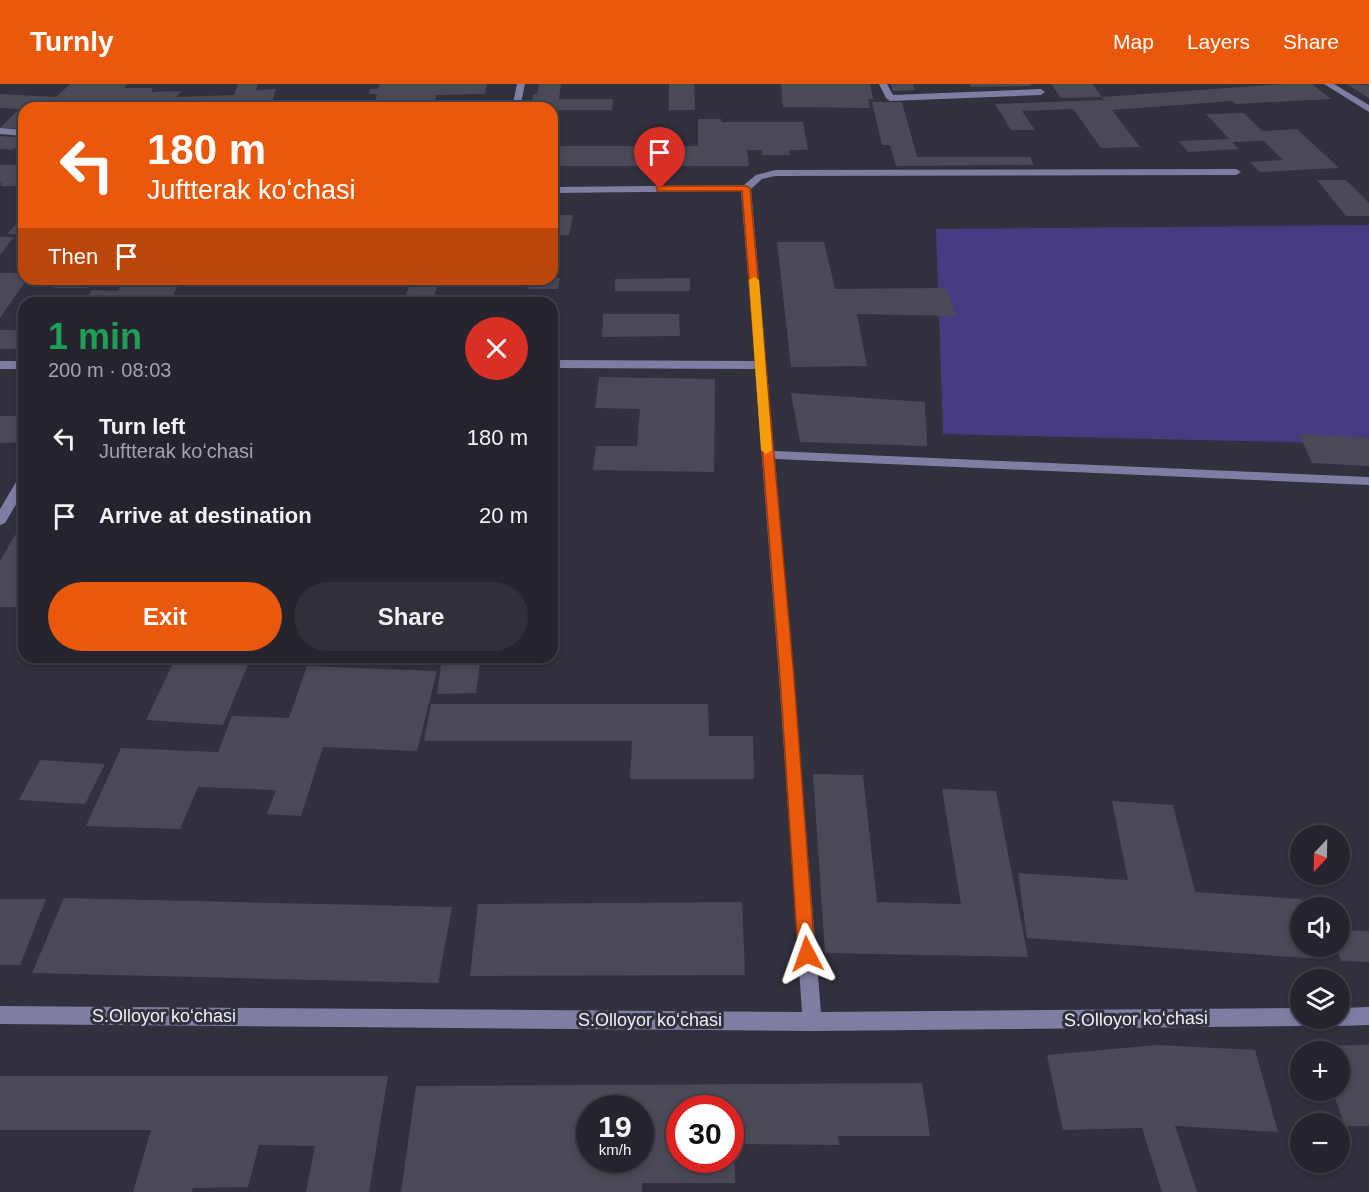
<!DOCTYPE html>
<meta charset="utf-8">
<style>
:root{--surface:#25242e;--page:#31303a;--text:#f1f3f6;--muted:#a3a4aa;--line:#42414a;--accent:#ea580c}
body{margin:0;font-family:Helvetica,sans-serif;background:var(--page);color:var(--text);height:100vh;display:flex;flex-direction:column;font-size:22px;white-space:nowrap}
*{box-sizing:border-box;margin:0}
p{font-size:20px;color:var(--muted)}
.icon{flex:none;width:33px;height:33px;fill:none;stroke:currentColor;stroke-width:2;stroke-linecap:round;stroke-linejoin:round}
.map{position:relative;flex:1;overflow:hidden}
.panel{position:absolute;left:18px;top:213px;width:540px;height:366px;display:flex;flex-direction:column;background:var(--surface);border-radius:18px;box-shadow:0 3px 9px #0003,0 0 0 2px var(--line)}
.panel>*{flex:none}
.top-card{position:absolute;left:18px;top:18px;width:540px;height:183px;border-radius:18px;box-shadow:0 3px 9px #0003,0 0 0 2px var(--line);background:#ea580c;color:#fff;overflow:hidden}
.needle{width:39px;rotate:202deg}
.fabs{position:absolute;left:1290px;top:741px;display:grid;gap:12px}
.fabs a{display:grid;place-items:center;width:60px;height:60px;border-radius:50%;background:var(--surface);box-shadow:0 3px 9px #0003,0 0 0 2px var(--line);font-size:30px}
.speed{position:absolute;left:576px;top:1011px;display:flex;gap:12px;font-size:30px;font-weight:700;text-align:center}
.speed>*{display:grid;place-content:center;width:78px;height:78px;border-radius:50%;background:var(--surface);box-shadow:0 3px 9px #0003,0 0 0 2px var(--line);line-height:1}
.speed small{font-size:15px;font-weight:400}
.speed .limit{border:9px solid #d22;background:#fff;color:#111}
.pin{position:absolute;display:grid;place-items:center;width:51px;height:51px;color:#fff;margin:-62px -26px;border-radius:50% 50% 50% 0;rotate:-45deg;box-shadow:0 0 6px #0007}
.pin .icon{rotate:45deg}
.me{position:absolute;width:66px;margin:-33px;rotate:356deg;stroke-linejoin:round;filter:drop-shadow(0 0 4px #0008)}
.turn{display:flex;align-items:center;gap:21px;height:126px;padding:0 30px;font-size:27px}
.turn .icon{width:78px;height:78px;stroke-width:2.5}
.turn b{display:block;font-size:42px;line-height:51px}
.then{display:flex;align-items:center;height:57px;padding:0 30px;background:#0003;gap:12px;font-size:22px}
.round{display:grid;place-items:center;flex:none;width:63px;height:63px;border-radius:32px;background:var(--page)}
.overview{display:flex;align-items:center;justify-content:space-between;height:102px;padding:0 30px}
h1{font-size:36px;font-weight:700;line-height:45px;color:#1e9e55}
.primary-button{display:flex;gap:12px;margin-top:auto;padding:12px 30px}
.primary-button a{flex:1;height:69px;border-radius:36px;background:var(--accent);color:#fff;font-size:24px;font-weight:700;line-height:69px;text-align:center}
.primary-button a+a{background:var(--page);color:var(--text)}
ul{padding:0;list-style:none}
li{display:flex;align-items:center;gap:18px;height:78px;padding:0 30px}
li div{flex:1}
li b{display:block;font-size:22px}
li em{font-style:normal}
header{display:flex;align-items:center;gap:36px;box-sizing:border-box;height:84px;padding:0 30px;background:var(--accent);color:#fff}
header strong{font-size:28px}
nav{display:flex;gap:33px;margin-inline-start:auto;font-size:21px}
.map>svg:first-child{display:block}
</style>
<header>
<strong>Turnly</strong>
<nav><a>Map</a><a>Layers</a><a>Share</a></nav>
</header>
<div class="map">
<svg width="1369" height="1108" viewBox="0 0 1369 1108">
<rect width="100%" height="100%" fill="#31303d"/>
<polygon fill="#443b80" points="1369,141 1369,360 943,350 936,145"/>
<g fill="#4a4a57" fill-rule="evenodd">
<polygon points="70,0 127,0 124,4 153,4 151,8 181,7 177,13 234,11 238,0 258,0 256,6 276,5 272,18 296,17 293,24 131,24 132,22 110,21 99,22 97,24 24,24 24,45 0,44 19,25 0,24 0,10 56,13"/>
<polygon points="380,0 487,0 485,10 436,11 435,17 375,19 377,10 369,10 370,5 378,5"/>
<polygon points="539,0 561,0 559,15 613,15 612,26 559,26 552,60 552,24 531,24 533,10 537,10"/>
<polygon points="669,0 694,0 695,26 669,26"/>
<polygon points="781,0 870,0 873,15 868,15 870,24 783,23"/>
<polygon points="891,0 913,0 915,6 893,7"/>
<polygon points="970,0 1031,0 1031,2 971,3"/>
<polygon points="1051,0 1092,0 1102,13 1061,14"/>
<polygon points="1283,0 1312,0 1331,15 1236,20 1232,17 1112,26 1140,63 1101,64 1073,25 1022,27 1035,46 1011,46 995,20 1104,16 1102,13"/>
<polygon points="1346,0 1369,1 1369,14 1353,4"/>
<polygon points="872,18 902,18 917,73 1030,73 1034,81 896,82 890,61 882,61"/>
<polygon points="484,21 483,24 439,24 439,22"/>
<polygon points="1244,29 1262,47 1297,45 1339,84 1260,88 1250,78 1283,76 1264,57 1232,58 1239,65 1188,68 1179,57 1229,55 1206,30"/>
<polygon points="698,35 721,35 721,38 803,38 808,66 789,66 790,71 762,71 762,66 747,66 749,82 552,82 552,62 698,62"/>
<polygon points="0,52 24,54 24,58 13,66 0,65"/>
<polygon points="0,81 24,81 24,102 0,102 2,99 0,99"/>
<polygon points="1317,96 1346,96 1369,119 1369,132 1346,132"/>
<polygon points="552,131 573,131 569,151 552,151"/>
<polygon points="24,132 24,151 7,150"/>
<polygon points="0,153 14,153 0,171"/>
<polygon points="777,158 824,158 835,205 946,204 956,232 857,230 867,282 791,283"/>
<polygon points="552,165 560,165 557,181 552,181"/>
<polygon points="0,189 24,189 24,195 27,195 0,234"/>
<polygon points="560,194 558,205 527,205 529,195"/>
<polygon points="690,194 690,207 615,207 615,195"/>
<polygon points="60,195 93,195 87,204 54,204"/>
<polygon points="125,195 182,195 171,215 201,215 199,219 84,219 92,206 118,207"/>
<polygon points="412,195 439,196 432,219 403,219"/>
<polygon points="603,230 679,230 680,252 602,253"/>
<rect x="0" y="246" width="24" height="19"/>
<polygon points="599,293 715,295 714,388 593,386 596,362 637,362 640,325 595,324"/>
<polygon points="791,309 925,318 927,362 800,358"/>
<polygon points="0,332 24,332 23,358 0,359"/>
<polygon points="1299,350 1369,354 1369,382 1312,379"/>
<polygon points="24,436 24,523 0,523 0,477"/>
<polygon points="128,573 168,573 166,577"/>
<polygon points="176,573 251,573 223,641 146,636"/>
<polygon points="442,573 481,573 476,609 437,610"/>
<polygon points="307,582 437,587 417,667 323,663 301,732 267,730 276,706 198,703 180,745 86,742 121,664 218,668 232,632 289,634"/>
<polygon points="431,620 708,620 709,652 753,652 754,695 630,695 632,657 424,657"/>
<polygon points="40,676 105,680 85,720 19,716"/>
<polygon points="813,690 863,691 877,818 961,820 942,705 996,707 1028,873 825,869"/>
<polygon points="1112,717 1173,721 1195,808 1301,815 1303,824 1300,824 1300,862 1316,862 1320,875 1027,854 1018,789 1128,796"/>
<polygon points="64,814 452,823 438,899 32,889"/>
<polygon points="0,815 46,815 20,881 0,881"/>
<polygon points="742,818 745,891 470,892 478,820"/>
<polygon points="1340,846 1369,847 1369,878 1341,877 1336,862 1340,862"/>
<polygon points="1157,961 1255,966 1278,1048 1175,1042 1197,1108 1162,1108 1142,1044 1063,1046 1047,971"/>
<polygon points="1369,961 1369,1042 1345,1042 1332,1006 1340,1006 1340,968 1317,968 1315,962"/>
<polygon points="0,992 388,992 369,1108 306,1108 315,1062 259,1061 248,1103 193,1104 192,1108 133,1108 151,1046 0,1046"/>
<path d="M 922,999 L 930,1052 L 838,1052 L 839,1061 L 734,1060 L 735,1099 L 642,1099 L 642,1108 L 401,1108 L 416,1002 ZM 590,1024 L 640,1024 L 640,1076 L 590,1076 ZM 680,1024 L 730,1024 L 730,1076 L 680,1076 Z"/>
</g>
<g fill="none" stroke-linecap="round" stroke-linejoin="round">
<g fill="#7f7da1" fill-rule="evenodd">
<polygon points="517,0 525,0 520,24 512,24"/>
<polygon points="879,0 887,0 893,11 1041,5 1045,8 1041,11 890,17 886,14"/>
<polygon points="1324,0 1334,0 1369,21 1369,28"/>
<polygon points="0,44 24,46 24,52 0,50"/>
<polygon points="775,86 1236,85 1241,88 1236,91 775,92 762,95 751,105 774,367 1369,393 1369,401 775,375 821,928 1300,924 1300,934 1309,934 1307,940 1300,942 812,947 0,940 0,922 802,928 779,593 755,285 552,284 552,276 755,277 741,107 552,109 552,103 744,101 756,91"/>
<rect x="0" y="277" width="24" height="8"/>
<polygon points="24,392 24,407 5,439 0,441 0,425 19,393"/>
<polygon points="1369,923 1369,941 1340,942 1333,940 1331,934 1340,934 1340,924"/>
</g>
</g>
<polygon fill="#ea580c" stroke="#983908" stroke-width="1.5" points="660,102 746,102 750,104 794,593 815,870 813,876 807,878 801,876 798,870 780,593 742,107 657,107 657,103"/>
<polygon fill="#f59e0b" points="754,193 759,196 772,366 766,370 761,366 749,196"/>
<g text-anchor="middle" dominant-baseline="central" stroke-width="6" stroke-linejoin="round" paint-order="stroke">
<g font-size="18" fill="#f0f0f8" stroke="#31303d">
<text x="164" y="932">S.Olloyor koʻchasi</text>
<text transform="translate(1136 935) rotate(-1)">S.Olloyor koʻchasi</text>
<text x="650" y="936">S.Olloyor koʻchasi</text>
</g>
</g>
</svg>
<div class="fabs">
<a><svg class="needle" viewBox="-14 -14 28 28"><path d="M0-13l5 13h-10z" fill="#e53935"/><path d="M0 13l5-13h-10z" fill="#a3a4aa"/></svg></a>
<a><svg class="icon" aria-label="sound" viewBox="0 0 24 24"><path d="M4 9h4l5-4v14l-5-4H4zM17 9q2 3 0 6"/></svg></a>
<a><svg class="icon" aria-label="layers" viewBox="0 0 24 24"><path d="M12 4l9 5-9 5-9-5zM3 14l9 5 9-5"/></svg></a>
<a>+</a>
<a>−</a>
</div>
<div class="speed"><div>19<small>km/h</small></div><div class="limit">30</div></div>
<div class="pin" style="left:660px;top:105px;background:#d93025"><svg class="icon" aria-label="arrive" viewBox="0 0 24 24"><path d="M6 21V4h12l-3 4 3 4H6"/></svg></div>
<svg class="me" style="left:807px;top:870px" viewBox="-20 -20 40 40"><path d="M0-17L14 15 0 8-14 15z" fill="#ea580c" stroke="#fff" stroke-width="4"/></svg>
<div class="top-card">
<div class="turn"><svg class="icon" aria-label="left" viewBox="0 0 24 24"><path d="M17 20v-9H6M10 6l-5 5 5 5"/></svg><div><b>180 m</b>Juftterak koʻchasi</div></div>
<div class="then">Then<svg class="icon" aria-label="arrive" viewBox="0 0 24 24"><path d="M6 21V4h12l-3 4 3 4H6"/></svg></div>
</div>
<section class="panel">
<div class="overview"><div><h1>1 min</h1><p>200 m · 08:03</p></div><a class="round" style="background:#d93025;color:#fff"><svg class="icon" aria-label="close" viewBox="0 0 24 24"><path d="M6 6l12 12M18 6L6 18"/></svg></a></div>
<ul>
<li><svg class="icon" aria-label="left" viewBox="0 0 24 24"><path d="M17 20v-9H6M10 6l-5 5 5 5"/></svg><div><b>Turn left</b><p>Juftterak koʻchasi</p></div><em>180 m</em></li>
<li><svg class="icon" aria-label="arrive" viewBox="0 0 24 24"><path d="M6 21V4h12l-3 4 3 4H6"/></svg><div><b>Arrive at destination</b></div><em>20 m</em></li>
</ul>
<div class="primary-button"><a>Exit</a><a>Share</a></div>
</section>
</div>
